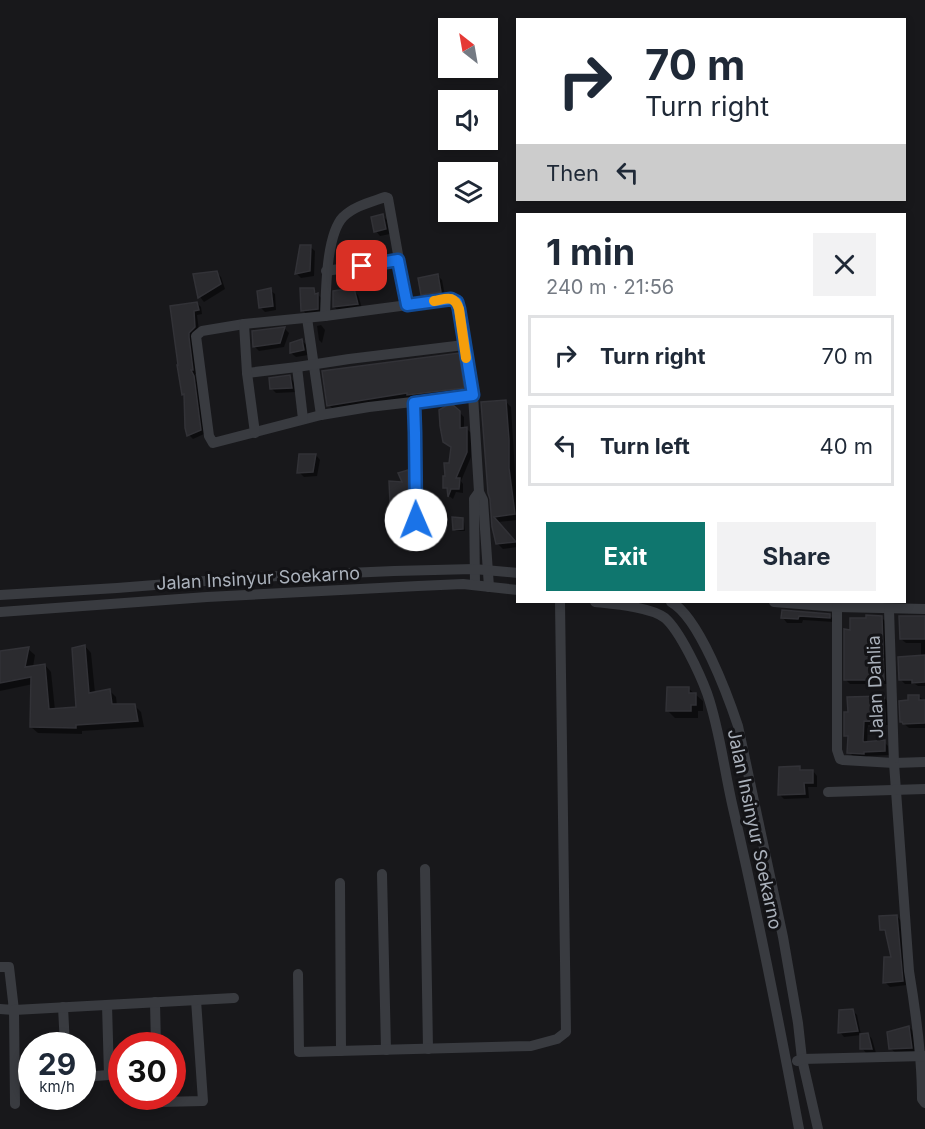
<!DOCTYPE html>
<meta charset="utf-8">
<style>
:root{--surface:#fff;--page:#f2f2f3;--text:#1f2937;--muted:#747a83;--line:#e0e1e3;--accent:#0f766e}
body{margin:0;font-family:Inter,sans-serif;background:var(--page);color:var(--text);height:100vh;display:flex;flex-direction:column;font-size:22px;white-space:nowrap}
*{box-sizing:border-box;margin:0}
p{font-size:20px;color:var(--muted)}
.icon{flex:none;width:33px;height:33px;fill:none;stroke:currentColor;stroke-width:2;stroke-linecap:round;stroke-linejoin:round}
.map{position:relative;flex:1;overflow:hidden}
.drawer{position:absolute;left:516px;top:213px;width:390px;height:390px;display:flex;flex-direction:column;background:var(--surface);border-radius:0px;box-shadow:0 3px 9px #0003}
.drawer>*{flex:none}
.guide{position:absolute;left:516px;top:18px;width:390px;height:183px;border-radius:0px;box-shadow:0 3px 9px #0003;background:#fff;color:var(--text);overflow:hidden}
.needle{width:39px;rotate:329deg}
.buttons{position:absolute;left:438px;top:18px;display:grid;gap:12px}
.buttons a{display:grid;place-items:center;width:60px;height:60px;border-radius:0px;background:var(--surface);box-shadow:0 3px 9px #0003;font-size:30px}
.speed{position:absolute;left:18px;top:1032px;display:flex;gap:12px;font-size:30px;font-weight:700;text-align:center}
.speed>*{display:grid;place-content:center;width:78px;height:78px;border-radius:50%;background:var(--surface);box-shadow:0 3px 9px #0003;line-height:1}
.speed small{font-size:15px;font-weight:400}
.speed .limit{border:9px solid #d22;background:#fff;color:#111}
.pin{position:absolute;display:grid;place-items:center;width:51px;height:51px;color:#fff;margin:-26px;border-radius:12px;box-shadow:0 3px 9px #0006}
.me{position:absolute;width:66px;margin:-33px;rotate:359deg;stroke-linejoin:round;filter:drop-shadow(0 0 4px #0008)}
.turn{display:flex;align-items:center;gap:21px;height:126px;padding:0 30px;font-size:27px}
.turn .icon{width:78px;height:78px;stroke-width:2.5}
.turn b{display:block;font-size:42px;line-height:51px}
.then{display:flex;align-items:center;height:57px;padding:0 30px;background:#0003;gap:12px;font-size:22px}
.round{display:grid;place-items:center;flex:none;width:63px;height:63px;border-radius:0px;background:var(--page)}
.summary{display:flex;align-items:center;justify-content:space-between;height:102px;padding:0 30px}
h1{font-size:36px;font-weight:700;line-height:45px}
.primary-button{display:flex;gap:12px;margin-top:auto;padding:12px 30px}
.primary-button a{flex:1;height:69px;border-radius:0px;background:var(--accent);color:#fff;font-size:24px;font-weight:700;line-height:69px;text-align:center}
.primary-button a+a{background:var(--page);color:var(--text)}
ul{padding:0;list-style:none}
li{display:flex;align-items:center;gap:18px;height:81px;margin:0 12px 9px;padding:0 18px;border:3px solid var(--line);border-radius:0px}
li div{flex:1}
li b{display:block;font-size:22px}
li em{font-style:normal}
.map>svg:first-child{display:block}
</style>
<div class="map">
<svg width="925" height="1129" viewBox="0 0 925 1129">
<rect width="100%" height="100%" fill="#18181b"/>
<g fill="#0007">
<polygon points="383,216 387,220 390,234 380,236 376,231"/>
<polygon points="301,246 310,247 315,251 314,276 301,278 297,274"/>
<polygon points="216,272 221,277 225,289 204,302 200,297 194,275"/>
<polygon points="438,276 442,280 445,296 427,299 422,294"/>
<polygon points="270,290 275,294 276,310 265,312 260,307"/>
<polygon points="314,290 322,299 322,313 307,315 303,310"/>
<polygon points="353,290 358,295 362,308 339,311 334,307"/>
<polygon points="197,303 201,307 202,314 197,315 199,331 196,374 195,374 197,382 204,434 193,439 189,435 186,397 183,394 171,307"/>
<polygon points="321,325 325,330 322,343 319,340 317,326"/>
<polygon points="285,329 289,333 284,347 259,351 254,346 254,332"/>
<polygon points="302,341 307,345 308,355 296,357 291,353 291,344"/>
<polygon points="458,355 464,361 470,394 335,411 329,405"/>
<polygon points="290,377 294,382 296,392 276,393 271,388"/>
<polygon points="505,401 511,407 518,520 498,522 518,545 518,547 503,549 497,543 494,528 492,499"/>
<polygon points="453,406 464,417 464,429 467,429 471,433 471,457 461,481 463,484 463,493 456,492 453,499 449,496 449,492 445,487 450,464 452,448 445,442"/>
<polygon points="316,455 320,460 317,476 304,477 299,472"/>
<polygon points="407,472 412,476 413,528 397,527 393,523"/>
<polygon points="463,520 464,522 465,531 456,531 454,529"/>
<polygon points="783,612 829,615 834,620 834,622 803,620 802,623 787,623 783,618"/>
<polygon points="881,617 885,621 887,684 850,684 846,680 852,631"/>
<polygon points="925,618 925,686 918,686 915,684 905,684 900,679 921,657 921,643 906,643 901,639"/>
<polygon points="85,646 91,653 95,693 109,690 116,697 117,706 134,705 141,712 144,727 82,731 82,734 38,733 31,727 33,684 0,691 0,652 28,649 35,655 33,667 45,665 51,672 55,710 78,708"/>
<polygon points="689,689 703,701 703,711 698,711 698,718 675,718 668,711"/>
<polygon points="918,696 925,701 925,728 909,728 902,722 910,702"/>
<polygon points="884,697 888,702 889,725 868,725 867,743 884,742 888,746 889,755 868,756 867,757 853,756 849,752 849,739 846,736"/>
<polygon points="800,768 803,771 813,771 817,776 817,787 808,787 809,798 784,799 780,795"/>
<polygon points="897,916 901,921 907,985 890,987 885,982 893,959 886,934 882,929"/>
<polygon points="852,1010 857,1015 861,1035 868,1034 872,1039 876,1053 866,1053 862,1048 861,1035 844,1037 840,1032"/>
<polygon points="909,1027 914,1032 916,1052 896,1053 891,1049"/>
</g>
<g fill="#2b2b2f" stroke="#323237" stroke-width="1.5">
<polygon points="383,214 386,229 374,232 371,217"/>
<polygon points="300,245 311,245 310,271 295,274"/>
<polygon points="217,271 221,284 198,298 193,274"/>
<polygon points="438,274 441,292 421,295 418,278"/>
<polygon points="271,288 273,306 259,308 257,291"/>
<polygon points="300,288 314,288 315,294 318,293 318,309 301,311"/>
<polygon points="354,288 358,304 333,307 333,291"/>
<polygon points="197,302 199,310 194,311 195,327 189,333 189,337 193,370 191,370 194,376 201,430 187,436 185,428 184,394 182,395 177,365 178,365 170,306"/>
<polygon points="285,327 280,343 253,347 252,331"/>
<polygon points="302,339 304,350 290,353 290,343"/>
<polygon points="459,353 464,388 407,395 407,393 327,406 322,371"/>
<polygon points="290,375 292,388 270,389 269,378"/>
<polygon points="506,400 509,440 509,468 515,514 494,517 516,542 496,544 492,527 490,499 488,493 481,402"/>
<polygon points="453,405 460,411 460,428 467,427 467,452 456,478 460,478 459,489 451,489 448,497 447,488 443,488 443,476 445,476 444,463 449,463 451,447 443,442 440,426 439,410 446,406"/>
<polygon points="299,454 316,454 313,472 297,473"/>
<polygon points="408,470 408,520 410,525 391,523 389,481 402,482 398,473"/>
<polygon points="452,517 463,518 463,529 453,530"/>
<polygon points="782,610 830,614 830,618 799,616 798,619 781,618"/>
<polygon points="866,615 882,616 884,680 844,680 844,629 850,630 850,618 866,618"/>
<polygon points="899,616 925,616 925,639 900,639"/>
<polygon points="85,645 89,693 110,689 112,704 135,704 138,721 76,725 76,728 30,727 31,677 0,683 0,651 29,647 25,667 45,664 49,709 76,707 72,648"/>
<polygon points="925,655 925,682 912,683 912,680 899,680 898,657"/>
<polygon points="667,687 689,687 689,693 696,693 696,705 691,705 691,711 666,711"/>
<polygon points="908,695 919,695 919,700 925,700 925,723 903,724 902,722 900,722 899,701 908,700"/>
<polygon points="884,696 885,722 864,721 863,741 864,742 885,740 885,751 864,752 864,754 847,753 848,736 844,736 844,712 848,712 847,697"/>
<polygon points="800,766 800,770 813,770 813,783 804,783 805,794 778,795 779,767"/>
<polygon points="897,915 903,981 883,983 884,957 891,957 885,930 880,930 879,916"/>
<polygon points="853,1009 858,1031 838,1033 839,1010"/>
<polygon points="909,1026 912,1048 889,1049 887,1032"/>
<polygon points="868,1033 872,1049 860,1049 860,1034"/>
</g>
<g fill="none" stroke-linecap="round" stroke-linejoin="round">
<g stroke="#393b40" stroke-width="10">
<polyline points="326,271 398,260"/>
<path d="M 325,316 C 326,291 326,235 343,217 C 354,206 371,202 385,197 L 388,198 L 407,305"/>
<polyline points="307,318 321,415"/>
<polyline points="244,324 202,331 196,336 209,436 213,443 321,415 369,407 473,395"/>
<polyline points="297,367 303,419"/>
<polyline points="247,373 297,367 349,359 464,345"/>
<polyline points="414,403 415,433 416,520"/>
<polyline points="255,433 247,373 244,324 325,316 453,299 457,302 459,309 473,395 479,492 483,500 489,587"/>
<polyline points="475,585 474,499 479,492"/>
<polyline points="0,595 117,588 256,577 394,571 474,569 518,573"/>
<path d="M 595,602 C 613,604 651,607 665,618 C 680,631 700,674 707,693 C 720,730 724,770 733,808 C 758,915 779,1022 799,1129"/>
<path d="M 671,602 C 699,617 728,696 738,726 L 783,937 L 798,1023 L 802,1059 L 818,1129"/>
<polyline points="774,602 837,607 925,609"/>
<polyline points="837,607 837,750 840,759 843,760 894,763 925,762"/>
<path d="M 889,609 L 894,763 L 909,971 C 916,1013 922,1057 922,1099 L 925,1103"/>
<polyline points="0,612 207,597 418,586 463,584 518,590"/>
<polyline points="828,792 925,789"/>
<polyline points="425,869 428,1049"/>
<polyline points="382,874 386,1050"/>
<polyline points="340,883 341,1051"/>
<polyline points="0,967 9,967 14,1010 0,1009"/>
<polyline points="298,974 299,1052 531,1046 557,1039 566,1032 560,602"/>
<polyline points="155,1002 156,1046"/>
<polyline points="107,1005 109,1075"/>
<polyline points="63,1007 65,1046"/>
<polyline points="797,1061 802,1059 925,1056"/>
<polyline points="82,1077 122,1074"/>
<polyline points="160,1096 160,1102 203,1101 196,1000"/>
<polyline points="15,1104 14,1010 234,998"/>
</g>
</g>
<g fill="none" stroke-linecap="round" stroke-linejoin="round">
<g stroke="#114b97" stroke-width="15">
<polyline id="route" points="362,266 398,260 407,305 451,299 457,302 459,309 473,395 414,403 415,433 416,520"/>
</g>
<use href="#route" stroke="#1a73e8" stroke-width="10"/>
<path stroke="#f59e0b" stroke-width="10" d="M 434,301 C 446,299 454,294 459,309 L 466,358"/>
</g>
<g text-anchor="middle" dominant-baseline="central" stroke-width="6" stroke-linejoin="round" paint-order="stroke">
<g font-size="18" fill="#aab1bb" stroke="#131316">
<text transform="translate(258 578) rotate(-3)">Jalan Insinyur Soekarno</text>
<text transform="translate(875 687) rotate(-92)">Jalan Dahlia</text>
<text transform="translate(755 829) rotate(78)">Jalan Insinyur Soekarno</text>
</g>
</g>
</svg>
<div class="buttons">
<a><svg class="needle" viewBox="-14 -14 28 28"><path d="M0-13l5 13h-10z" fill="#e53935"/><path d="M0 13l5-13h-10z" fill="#747a83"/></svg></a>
<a><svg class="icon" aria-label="sound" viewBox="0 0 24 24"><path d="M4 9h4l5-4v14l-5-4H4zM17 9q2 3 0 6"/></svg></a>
<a><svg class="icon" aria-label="layers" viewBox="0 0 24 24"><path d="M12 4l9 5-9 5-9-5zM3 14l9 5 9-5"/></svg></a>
</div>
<div class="speed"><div>29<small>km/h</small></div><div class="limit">30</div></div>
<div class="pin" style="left:362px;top:266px;background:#d93025"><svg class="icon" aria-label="arrive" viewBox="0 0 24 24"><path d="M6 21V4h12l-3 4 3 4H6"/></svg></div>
<svg class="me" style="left:416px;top:520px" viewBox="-20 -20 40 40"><circle r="19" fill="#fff"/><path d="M0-13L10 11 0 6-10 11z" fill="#1a73e8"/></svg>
<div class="guide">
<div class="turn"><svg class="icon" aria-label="right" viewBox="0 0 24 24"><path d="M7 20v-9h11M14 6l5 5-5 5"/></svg><div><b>70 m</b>Turn right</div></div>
<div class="then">Then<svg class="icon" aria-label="left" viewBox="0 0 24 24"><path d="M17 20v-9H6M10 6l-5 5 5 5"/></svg></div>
</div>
<section class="drawer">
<div class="summary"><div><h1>1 min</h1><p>240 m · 21:56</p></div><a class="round"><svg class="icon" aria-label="close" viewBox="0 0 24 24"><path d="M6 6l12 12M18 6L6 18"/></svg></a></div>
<ul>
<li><svg class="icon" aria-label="right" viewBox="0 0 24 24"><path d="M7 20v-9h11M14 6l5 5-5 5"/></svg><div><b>Turn right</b></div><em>70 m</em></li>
<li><svg class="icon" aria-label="left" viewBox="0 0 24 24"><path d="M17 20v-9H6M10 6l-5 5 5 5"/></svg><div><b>Turn left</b></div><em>40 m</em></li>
</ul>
<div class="primary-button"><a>Exit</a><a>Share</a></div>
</section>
</div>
